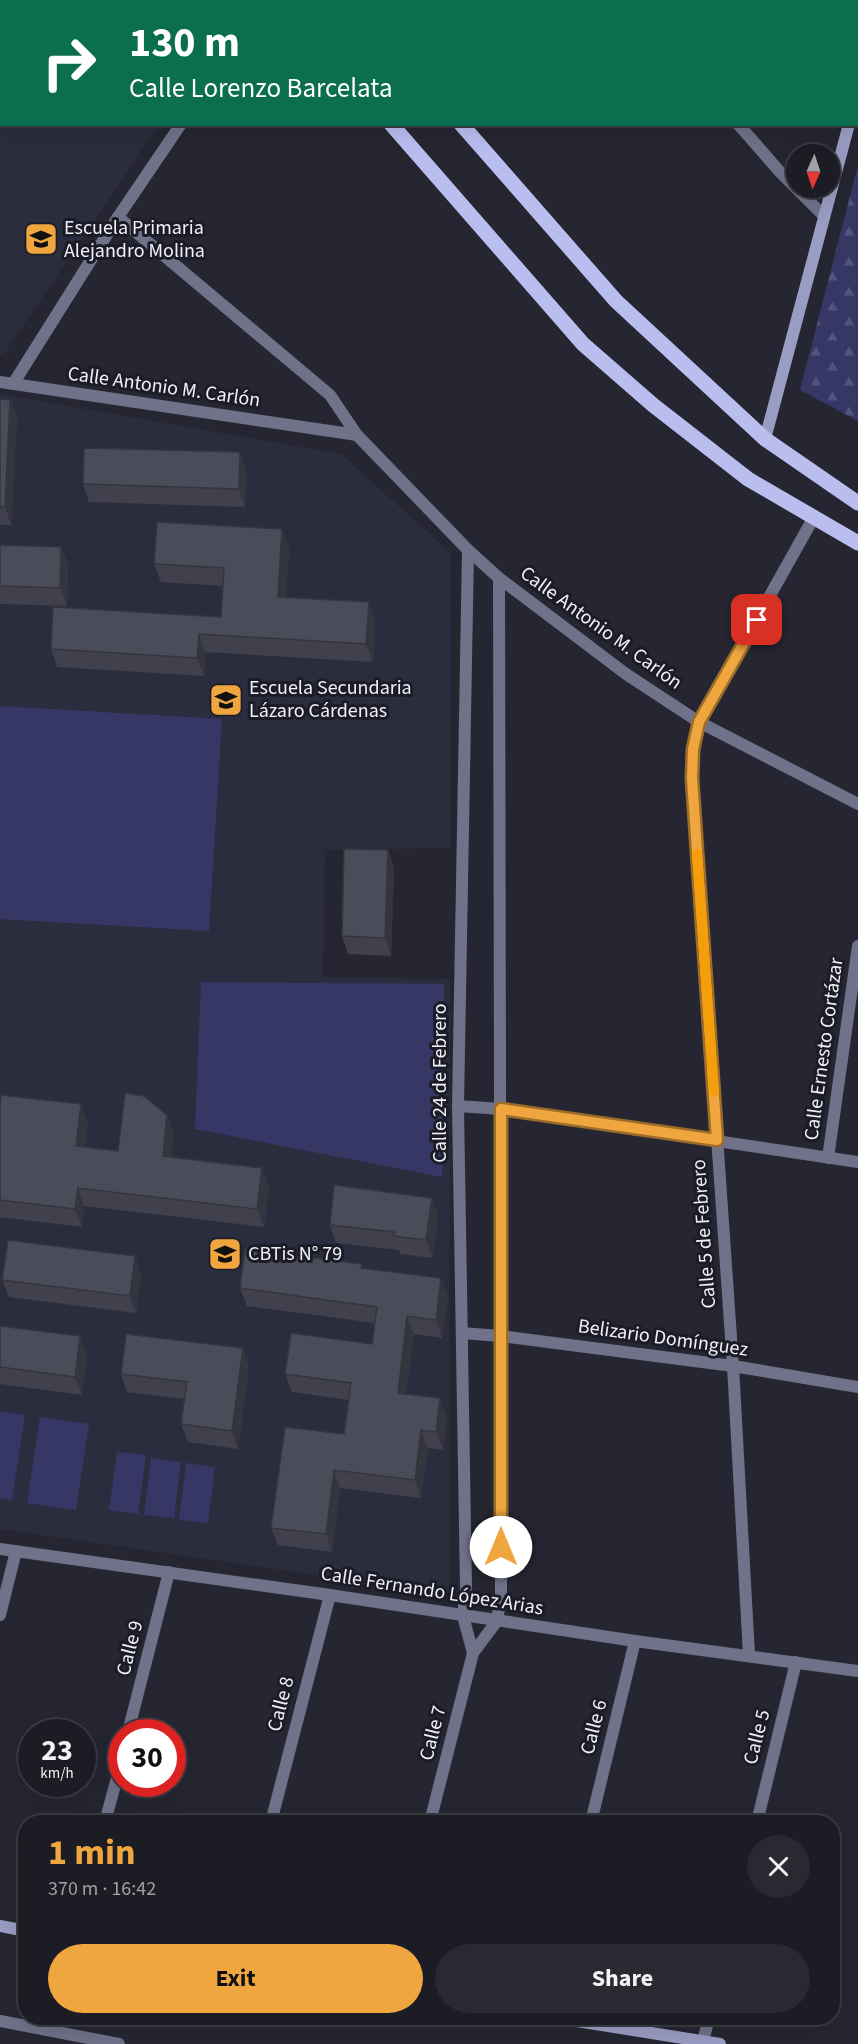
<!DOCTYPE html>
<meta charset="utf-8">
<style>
:root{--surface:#1c1c25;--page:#292932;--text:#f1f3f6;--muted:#a0a1a7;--line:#3a3a42;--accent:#f0a63f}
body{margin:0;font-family:"Source Sans 3",sans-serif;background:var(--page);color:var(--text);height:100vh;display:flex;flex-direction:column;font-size:22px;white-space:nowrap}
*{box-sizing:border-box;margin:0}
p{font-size:20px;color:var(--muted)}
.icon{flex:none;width:33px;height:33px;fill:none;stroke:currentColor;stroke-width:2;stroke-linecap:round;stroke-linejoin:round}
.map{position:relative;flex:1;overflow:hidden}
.panel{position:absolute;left:18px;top:1815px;width:822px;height:210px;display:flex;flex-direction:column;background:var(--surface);border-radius:24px;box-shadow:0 6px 24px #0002,0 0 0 2px var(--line)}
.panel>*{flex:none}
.guide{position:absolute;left:0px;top:0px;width:858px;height:126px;box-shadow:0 6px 24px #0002,0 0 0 2px var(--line);background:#0b6e4f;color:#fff;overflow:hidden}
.needle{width:39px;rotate:183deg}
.controls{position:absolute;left:786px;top:144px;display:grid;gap:12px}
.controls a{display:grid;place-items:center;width:54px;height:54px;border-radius:50%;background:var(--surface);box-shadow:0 6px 24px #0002,0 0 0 2px var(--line);font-size:30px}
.speed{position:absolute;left:18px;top:1719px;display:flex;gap:12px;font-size:30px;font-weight:700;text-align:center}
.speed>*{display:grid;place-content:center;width:78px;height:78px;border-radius:50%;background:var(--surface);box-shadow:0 6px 24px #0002,0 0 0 2px var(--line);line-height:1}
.speed small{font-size:15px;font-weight:400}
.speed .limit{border:9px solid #d22;background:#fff;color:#111}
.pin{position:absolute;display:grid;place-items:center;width:51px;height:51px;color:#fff;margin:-26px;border-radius:12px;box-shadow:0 3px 9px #0006}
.me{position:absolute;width:66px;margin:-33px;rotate:0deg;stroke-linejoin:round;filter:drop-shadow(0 0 4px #0008)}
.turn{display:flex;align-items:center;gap:21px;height:126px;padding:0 30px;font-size:27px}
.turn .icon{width:78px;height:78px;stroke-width:2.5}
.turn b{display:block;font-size:42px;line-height:51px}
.round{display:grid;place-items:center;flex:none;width:63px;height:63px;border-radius:32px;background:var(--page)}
.overview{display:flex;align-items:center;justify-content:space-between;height:102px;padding:0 30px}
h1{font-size:36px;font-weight:700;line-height:45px;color:var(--accent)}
.cta{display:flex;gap:12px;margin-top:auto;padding:12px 30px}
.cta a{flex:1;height:69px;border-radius:36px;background:var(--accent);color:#111;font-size:24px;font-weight:700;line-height:69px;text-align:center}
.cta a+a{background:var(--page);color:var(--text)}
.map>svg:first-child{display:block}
</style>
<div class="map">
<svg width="858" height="2044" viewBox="0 0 858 2044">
<defs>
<pattern id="forest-firs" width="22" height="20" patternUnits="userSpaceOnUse" patternTransform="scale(1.5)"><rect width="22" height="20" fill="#363765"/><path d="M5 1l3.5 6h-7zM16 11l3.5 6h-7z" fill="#53547c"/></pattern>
</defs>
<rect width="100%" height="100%" fill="#252631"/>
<g fill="#2b2d3e">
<polygon points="0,0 239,1 2,2 2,124 159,125 4,354 0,354"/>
<polygon points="0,394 341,454 451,553 451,848 325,850 323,977 450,979 449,1594 0,1529"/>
</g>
<g fill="#363765">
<polygon points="0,706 222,719 209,931 0,919"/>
<polygon points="201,982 444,984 442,1177 195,1129"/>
<polygon points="0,1411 25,1415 12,1500 0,1498"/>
<polygon points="40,1417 89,1424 76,1510 27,1503"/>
<polygon points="117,1452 146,1455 138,1514 109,1510"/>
<polygon points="151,1458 181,1462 174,1518 144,1515"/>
<polygon points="186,1463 215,1467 208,1523 179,1520"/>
</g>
<polygon fill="url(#forest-firs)" points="858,165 858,421 800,390"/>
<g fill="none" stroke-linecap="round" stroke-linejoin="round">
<g stroke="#70728a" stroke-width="12">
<polyline points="630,0 631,2"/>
<polyline points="265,2 266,0"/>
<polyline points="738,124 780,172 824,216"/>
<polyline points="118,217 330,395 357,435 468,550 499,578 626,674 699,722 858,804"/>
<polyline points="0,382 357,435"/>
<polyline points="13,384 118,217 181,124"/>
<polyline points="468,550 458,1106 466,1589 463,1616 473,1653"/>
<polyline points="458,1106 501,1109 858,1162"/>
<polyline points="828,1158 858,946"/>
<polyline points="462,1333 500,1336 733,1366 858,1387"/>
<polyline points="0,1549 330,1595 635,1641 858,1671"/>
<polyline points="0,1615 16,1551"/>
<polyline points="749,1655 733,1366 692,779 693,749 699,722 814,517"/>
<polyline points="128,1732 169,1572"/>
<polyline points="105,1822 122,1759"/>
<polyline points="271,1822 330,1595"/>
<polyline points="430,1822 473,1653 497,1621 501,1594 499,578"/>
<polyline points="591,1822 635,1641"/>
<polyline points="757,1822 796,1662"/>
<polyline points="0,2021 119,2044"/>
<polyline points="703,2041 709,2018"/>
</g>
<g stroke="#9a9dc3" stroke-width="12">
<polyline points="856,95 858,89"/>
<polyline points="765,439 849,124"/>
<polyline points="0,1926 26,1931"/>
<polyline points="558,2018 720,2044"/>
</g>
<g stroke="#babeef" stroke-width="15">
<polyline points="282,0 284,2"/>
<polyline points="352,0 354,2"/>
<polyline points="391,124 583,344 653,405 748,479 858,543"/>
<polyline points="461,124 616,301 765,439 858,503"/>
</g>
</g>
<g fill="#40414d">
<polygon points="0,399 10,400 17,418 11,525 0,525"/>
<polygon points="240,452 246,470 245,507 89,502 83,484"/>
<polygon points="0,545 61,547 68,565 67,606 0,604"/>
<polygon points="289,547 286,597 369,602 375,620 373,662 205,652 204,676 57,667 51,649 221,617 223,586 161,582 154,564"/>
<polygon points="388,850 394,868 391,956 348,954 342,936"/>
<polygon points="0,1105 88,1122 85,1147 118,1151 167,1115 174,1133 171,1157 269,1186 264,1227 84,1206 82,1227 0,1217"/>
<polygon points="438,1215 433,1258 400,1254 399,1250 336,1243 330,1225"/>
<polygon points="135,1256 141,1274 136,1313 9,1297 2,1280"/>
<polygon points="363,1268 448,1296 442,1338 414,1334 406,1394 447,1416 443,1450 428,1448 421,1498 340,1488 332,1552 278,1545 271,1528 344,1434 349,1400 292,1392 285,1374 372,1344 375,1323 247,1306 240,1288"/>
<polygon points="0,1326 87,1353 82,1395 0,1384"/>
<polygon points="243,1348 249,1366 238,1449 188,1442 181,1424 184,1399 127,1392 121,1374"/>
</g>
<g fill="#34353e">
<polygon points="10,400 17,418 11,525 5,507"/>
<polygon points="240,452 246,470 245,507 239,489"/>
<polygon points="282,529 289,547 285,614 278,597"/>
<polygon points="61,547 68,565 67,606 60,588"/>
<polygon points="369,602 375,620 373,662 366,644"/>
<polygon points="199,634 205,652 204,676 197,658"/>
<polygon points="388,850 394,868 391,956 385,938"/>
<polygon points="81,1104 88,1122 83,1164 76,1146"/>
<polygon points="167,1115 174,1133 169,1174 163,1156"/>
<polygon points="262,1168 269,1186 264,1227 257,1209"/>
<polygon points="78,1188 84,1206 82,1227 75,1209"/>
<polygon points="432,1198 438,1215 433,1258 426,1240"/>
<polygon points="135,1256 141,1274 136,1313 130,1296"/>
<polygon points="441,1278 448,1296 442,1338 436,1320"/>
<polygon points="407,1316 414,1334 404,1411 398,1393"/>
<polygon points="80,1336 87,1353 82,1395 75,1377"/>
<polygon points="243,1348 249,1366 238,1449 232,1431"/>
<polygon points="440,1398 447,1416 443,1450 436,1432"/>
<polygon points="421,1430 428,1448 421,1498 415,1480"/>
<polygon points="334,1470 340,1488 332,1552 326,1534"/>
</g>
<g fill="#4b4c59" stroke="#34353e" stroke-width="1.5">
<polygon points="0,399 10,400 5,507 0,507"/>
<polygon points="84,448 240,452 239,489 83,484"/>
<polygon points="157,522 282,529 278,597 369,602 366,644 199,634 197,658 51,649 53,607 221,617 224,568 154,564"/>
<polygon points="0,545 61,547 60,588 0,586"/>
<polygon points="344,849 388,850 385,938 342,936"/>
<polygon points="125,1093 144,1096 167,1115 163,1156 262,1168 257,1209 78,1188 75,1209 0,1200 0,1105 1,1095 81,1104 76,1146 118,1151"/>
<polygon points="334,1185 432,1198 426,1240 394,1236 394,1232 330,1225"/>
<polygon points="8,1240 135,1256 130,1296 2,1280"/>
<polygon points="245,1249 362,1264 361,1268 441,1278 436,1320 407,1316 398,1393 440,1398 436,1432 421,1430 415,1480 334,1470 326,1534 271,1528 285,1427 344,1434 351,1383 285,1374 291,1333 372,1344 377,1307 240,1288"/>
<polygon points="0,1326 80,1336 75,1377 0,1367"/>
<polygon points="126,1334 243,1348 232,1431 181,1424 187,1382 121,1374"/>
</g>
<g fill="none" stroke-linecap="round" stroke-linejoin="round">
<g stroke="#9c6c29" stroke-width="15">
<polyline id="route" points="501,1547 501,1109 717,1140 692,779 693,749 699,722 757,620"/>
</g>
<use href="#route" stroke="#f0a63f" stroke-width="10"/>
<polyline stroke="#f59e0b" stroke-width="10" points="697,854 714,1092"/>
</g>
<defs>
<g id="school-square" transform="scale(1.725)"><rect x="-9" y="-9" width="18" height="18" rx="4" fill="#f0a63f" stroke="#1b1c27"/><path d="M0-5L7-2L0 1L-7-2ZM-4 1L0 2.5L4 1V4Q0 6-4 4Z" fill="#111"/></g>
</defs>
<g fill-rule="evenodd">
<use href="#school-square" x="41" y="239"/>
<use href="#school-square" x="226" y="700"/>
<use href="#school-square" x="225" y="1254"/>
</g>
<g text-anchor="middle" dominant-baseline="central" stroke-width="6" stroke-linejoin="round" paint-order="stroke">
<g font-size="20" fill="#eff0f8" stroke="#1b1c27" text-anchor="start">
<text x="64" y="228">Escuela Primaria<tspan x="64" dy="23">Alejandro Molina</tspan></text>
<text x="249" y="688">Escuela Secundaria<tspan x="249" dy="23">Lázaro Cárdenas</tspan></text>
<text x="248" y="1254">CBTis N° 79</text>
</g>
<g font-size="20" fill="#eff0f8" stroke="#1b1c27">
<text transform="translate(164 387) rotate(8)">Calle Antonio M. Carlón</text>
<text transform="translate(601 628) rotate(36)">Calle Antonio M. Carlón</text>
<text transform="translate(824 1049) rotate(-82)">Calle Ernesto Cortázar</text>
<text transform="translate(440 1083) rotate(-90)">Calle 24 de Febrero</text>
<text transform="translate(704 1234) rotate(-94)">Calle 5 de Febrero</text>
<text transform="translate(663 1338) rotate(8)">Belizario Domínguez</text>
<text transform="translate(432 1591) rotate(9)">Calle Fernando López Arias</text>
<text transform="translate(130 1648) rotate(-76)">Calle 9</text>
<text transform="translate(281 1704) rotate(-76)">Calle 8</text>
<text transform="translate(594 1727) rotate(-76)">Calle 6</text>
<text transform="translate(433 1733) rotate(-76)">Calle 7</text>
<text transform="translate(757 1737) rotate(-76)">Calle 5</text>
</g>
</g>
</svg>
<div class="controls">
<a><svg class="needle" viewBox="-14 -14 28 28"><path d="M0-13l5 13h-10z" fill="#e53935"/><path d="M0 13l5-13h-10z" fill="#a0a1a7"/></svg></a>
</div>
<div class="speed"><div>23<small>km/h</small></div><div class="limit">30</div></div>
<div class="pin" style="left:757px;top:620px;background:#d93025"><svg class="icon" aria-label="arrive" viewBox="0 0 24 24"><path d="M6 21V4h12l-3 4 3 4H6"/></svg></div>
<svg class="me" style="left:501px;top:1547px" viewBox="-20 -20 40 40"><circle r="19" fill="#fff"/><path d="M0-13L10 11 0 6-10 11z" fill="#f0a63f"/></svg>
<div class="guide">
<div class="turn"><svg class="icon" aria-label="right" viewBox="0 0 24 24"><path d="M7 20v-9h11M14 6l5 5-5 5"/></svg><div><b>130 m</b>Calle Lorenzo Barcelata</div></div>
</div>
<section class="panel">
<div class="overview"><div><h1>1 min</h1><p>370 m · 16:42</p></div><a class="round"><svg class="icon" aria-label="close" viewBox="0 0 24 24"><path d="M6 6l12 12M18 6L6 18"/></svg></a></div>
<div class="cta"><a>Exit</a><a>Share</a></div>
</section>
</div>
